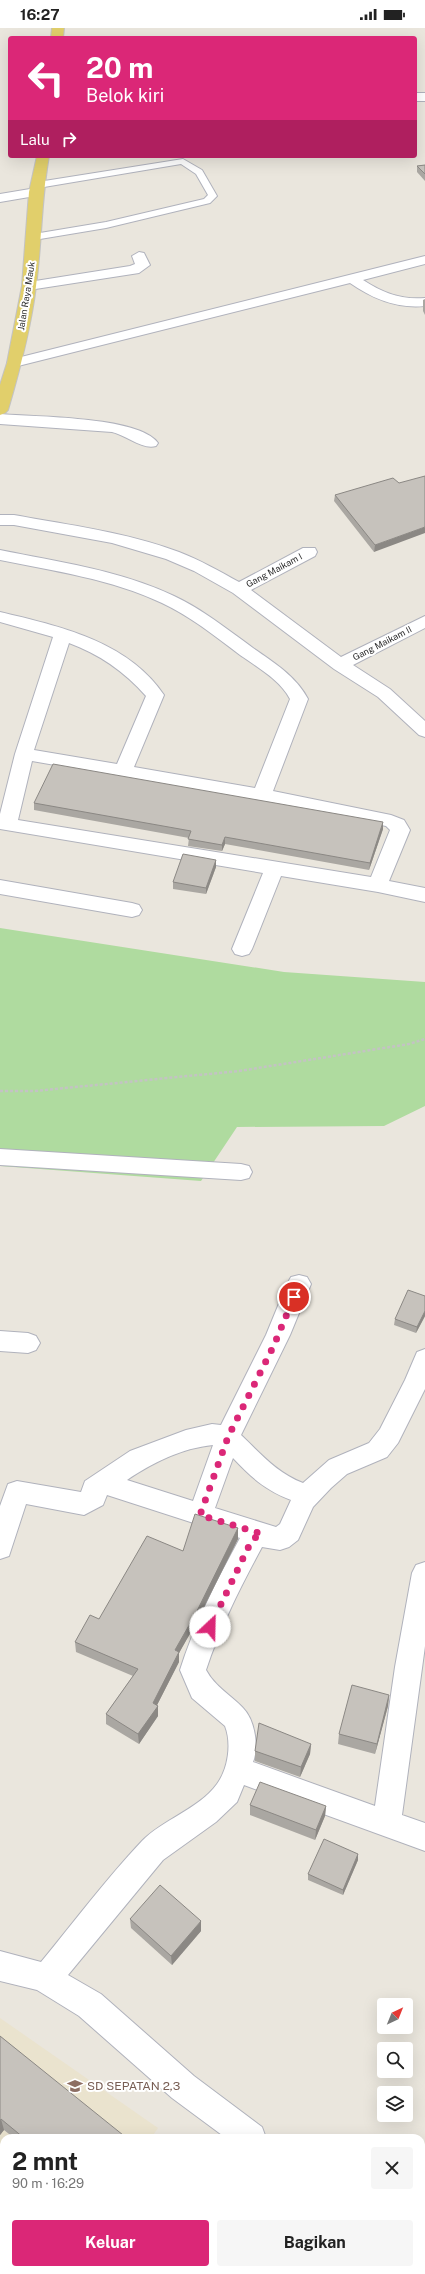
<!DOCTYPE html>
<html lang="id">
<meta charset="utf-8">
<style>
:root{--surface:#fff;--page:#f6f6f6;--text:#222;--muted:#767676;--accent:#db2777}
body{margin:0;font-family:"Public Sans",sans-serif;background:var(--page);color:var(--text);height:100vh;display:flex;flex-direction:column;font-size:15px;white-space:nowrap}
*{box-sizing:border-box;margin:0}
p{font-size:13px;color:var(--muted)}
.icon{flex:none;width:22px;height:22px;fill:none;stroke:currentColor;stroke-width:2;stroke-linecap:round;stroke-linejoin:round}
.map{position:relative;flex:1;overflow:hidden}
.sheet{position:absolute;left:0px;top:2106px;width:425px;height:140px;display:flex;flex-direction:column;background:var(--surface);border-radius:12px 12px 0 0;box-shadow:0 4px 16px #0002}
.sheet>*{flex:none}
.top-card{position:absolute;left:8px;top:8px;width:409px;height:122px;border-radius:4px;box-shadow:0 4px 16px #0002;background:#db2777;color:#fff;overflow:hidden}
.needle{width:26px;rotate:43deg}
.controls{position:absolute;left:377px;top:1970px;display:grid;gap:8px}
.controls a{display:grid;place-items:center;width:36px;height:36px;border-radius:4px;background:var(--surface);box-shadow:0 4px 16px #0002;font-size:20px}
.pin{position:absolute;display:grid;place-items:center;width:34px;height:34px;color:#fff;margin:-17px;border:2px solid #fff;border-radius:50%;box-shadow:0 1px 4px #0007}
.me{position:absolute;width:44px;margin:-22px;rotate:24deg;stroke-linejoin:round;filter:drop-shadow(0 0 3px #0008)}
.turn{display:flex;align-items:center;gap:14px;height:84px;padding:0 12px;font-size:18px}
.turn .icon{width:52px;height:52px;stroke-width:2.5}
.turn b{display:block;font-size:28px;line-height:34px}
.then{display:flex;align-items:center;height:38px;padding:0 12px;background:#0003;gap:8px;font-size:15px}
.round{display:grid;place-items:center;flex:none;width:42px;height:42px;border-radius:4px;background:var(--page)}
.overview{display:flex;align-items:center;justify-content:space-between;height:68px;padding:0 12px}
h1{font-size:24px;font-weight:700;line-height:30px}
.button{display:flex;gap:8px;margin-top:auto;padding:8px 12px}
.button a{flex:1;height:46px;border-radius:4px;background:var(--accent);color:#fff;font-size:16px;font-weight:700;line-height:46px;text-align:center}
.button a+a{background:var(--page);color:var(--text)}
.status{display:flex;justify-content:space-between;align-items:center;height:28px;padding:0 20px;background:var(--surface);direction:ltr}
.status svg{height:11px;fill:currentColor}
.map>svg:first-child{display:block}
</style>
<div class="status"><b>16:27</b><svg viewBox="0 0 49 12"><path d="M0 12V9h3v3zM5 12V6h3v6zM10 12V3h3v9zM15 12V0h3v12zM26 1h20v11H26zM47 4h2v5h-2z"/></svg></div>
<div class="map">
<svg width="425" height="2246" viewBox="0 0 425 2246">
<rect width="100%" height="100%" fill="#eae6dd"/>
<g fill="#eae3ce">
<polygon points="0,1990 158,2100 151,2110 115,2110 0,2017"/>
<polygon points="0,2099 14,2110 4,2110 4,2242 21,2242 19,2246 0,2246"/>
</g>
<polygon fill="#afdb9f" points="0,900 284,944 425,954 425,1078 384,1098 237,1099 201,1153 0,1138"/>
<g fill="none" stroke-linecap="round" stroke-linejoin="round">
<g stroke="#b0b2bc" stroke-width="2">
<polygon id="lane" points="183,131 202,142 217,168 210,175 106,200 34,212 30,209 34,206 106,194 204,171 208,167 196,146 181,136 38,160 34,157 38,154"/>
</g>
<g stroke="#b0b2bc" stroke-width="2">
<g id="street">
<rect x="415" y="65" width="10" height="8"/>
<polygon points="36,160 43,164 41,167 0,174 0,166"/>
<polygon points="139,224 144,225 150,237 139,245 29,262 22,258 29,254 130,238 135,236 132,228"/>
<path d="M 425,228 L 425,236 L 363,252 C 383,265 401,272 425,270 L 425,278 C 397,281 373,271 350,255 L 14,339 L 7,335 L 9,332 Z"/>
<path d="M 0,386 C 33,389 139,388 158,415 L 156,418 C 142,422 126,407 112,404 L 0,396 Z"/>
<path d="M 0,487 L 14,487 C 69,497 126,504 179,524 C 200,532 219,543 239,554 L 303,520 L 315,520 L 317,524 L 315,528 L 251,562 L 341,629 L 425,588 L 425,600 L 353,637 L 390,661 L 425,693 L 425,709 L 419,707 L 378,669 L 334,641 L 233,565 L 194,543 L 166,531 L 112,515 L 14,497 L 0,497 Z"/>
<path d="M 0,522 C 58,534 120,542 174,568 C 202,581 227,601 253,620 C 273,634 296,648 308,671 L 273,763 L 391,787 L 404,792 L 410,802 L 389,853 L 425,860 L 425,874 L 378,864 L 281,848 L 252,921 L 249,926 L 242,928 L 235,926 L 232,921 L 263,845 L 0,801 L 0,786 L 15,726 L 53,609 L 0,594 L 0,584 C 59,598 128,613 164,667 L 134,739 L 255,760 L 290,671 C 280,652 257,639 240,627 C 215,608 190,588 162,575 C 111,551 54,543 0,532 ZM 69,615 C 99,626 124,643 146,668 L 117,736 L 34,722 ZM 32,733 L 262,773 L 386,798 L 390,802 L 371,849 L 18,792 Z"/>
<polygon points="0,852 132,875 139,877 142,882 139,887 132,889 0,866"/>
<polygon points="0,1121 241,1136 249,1138 252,1144 249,1150 241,1152 0,1137"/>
<path d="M 299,1247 L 307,1249 L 311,1256 L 290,1307 L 241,1407 C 261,1426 277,1445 303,1455 L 329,1432 L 369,1415 L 380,1401 L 405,1352 L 417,1324 L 425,1321 L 425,1361 L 398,1415 L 387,1429 L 347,1446 L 331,1460 L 313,1479 L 298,1512 L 289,1519 L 280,1522 L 262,1519 C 241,1558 220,1599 206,1642 C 215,1659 231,1667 243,1680 C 255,1692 259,1719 253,1734 L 375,1778 L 395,1639 L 412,1545 L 416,1537 L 425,1534 L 425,1618 L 402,1787 L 425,1795 L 425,1823 L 244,1757 L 237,1774 L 216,1794 L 163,1832 L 68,1947 L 101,1966 L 194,2048 L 262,2099 L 266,2110 L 226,2110 L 172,2070 L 79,1988 L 37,1962 L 0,1953 L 0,1923 L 41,1934 C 74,1894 106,1851 142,1813 C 162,1792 199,1781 217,1756 C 228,1741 232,1716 225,1698 L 192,1670 L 180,1642 C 194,1597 217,1552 240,1510 L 107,1467 L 103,1477 L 84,1487 L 26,1476 L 9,1528 L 0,1531 L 0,1478 L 8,1456 L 17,1453 L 81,1464 L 85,1453 L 130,1423 L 186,1402 L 212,1396 L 221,1397 L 266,1307 L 287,1256 L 291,1249 ZM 213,1417 L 193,1473 L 127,1452 C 152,1435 182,1420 213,1417 ZM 233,1430 C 252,1450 265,1462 291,1472 L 280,1496 L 276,1499 L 215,1480 Z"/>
<polygon points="0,1303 28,1305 36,1308 40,1315 36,1322 28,1325 0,1323"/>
<polygon points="425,2196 425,2230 421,2232 421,2198"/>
<polygon points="138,2242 175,2242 173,2246 136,2246"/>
<polygon points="377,2242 411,2242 409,2246 375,2246"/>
</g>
</g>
<g stroke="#c3c3c3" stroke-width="2">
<g id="primary">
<polygon points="52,0 64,0 63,10 51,10"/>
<path d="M 37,128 L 49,128 C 41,173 42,214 36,258 C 31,300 20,341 8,382 L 5,385 L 0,387 L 0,357 L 7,335 L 22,258 L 29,164 Z"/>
</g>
</g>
<polyline stroke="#c3c3c3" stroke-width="2.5" stroke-dasharray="3 2" stroke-linecap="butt" points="0,1063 35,1063 239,1043 409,1016 425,1011"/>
<use href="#lane" fill="#fff" fill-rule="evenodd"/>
<use href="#street" fill="#fff" fill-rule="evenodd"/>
<use href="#primary" fill="#e1cf6b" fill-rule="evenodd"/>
</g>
<g fill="#aaa7a2">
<polygon points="425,137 425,153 417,144 417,138"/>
<polygon points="425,271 425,287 423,283 423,272"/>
<polygon points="399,455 374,524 334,473 335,467"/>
<polygon points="34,775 383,794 383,801 369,842 225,816 222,823 188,818 189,810 34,782"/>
<polygon points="216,832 216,839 206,866 173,861 173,854"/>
<polygon points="425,1268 425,1288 416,1305 394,1297 395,1291"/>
<polygon points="238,1500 238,1511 196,1595 179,1625 179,1634 157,1677 158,1678 158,1688 139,1716 106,1696 106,1686 133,1648 76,1624 75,1614 99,1591 183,1523"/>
<polygon points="389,1667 388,1678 375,1726 338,1716 339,1706"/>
<polygon points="311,1716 310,1726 300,1749 255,1733 255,1723"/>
<polygon points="250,1777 326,1778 325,1788 315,1812 250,1787"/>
<polygon points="358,1826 358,1832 343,1867 308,1852 308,1846"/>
<polygon points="130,1891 201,1903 172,1937 131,1900"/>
<polygon points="0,2008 123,2110 14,2110 4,2102 0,2107"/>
</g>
<g fill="#8b8884">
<polygon points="425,499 425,505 374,524 375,517"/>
<polygon points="383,794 383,801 369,842 370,835"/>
<polygon points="225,809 225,816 222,823 222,817"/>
<polygon points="216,832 216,839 206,866 206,860"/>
<polygon points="425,1283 425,1288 416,1305 417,1299"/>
<polygon points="238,1500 238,1511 196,1595 179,1625 179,1634 154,1683 158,1678 158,1688 139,1716 138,1706 153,1675 175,1622"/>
<polygon points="389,1667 388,1678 375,1726 377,1716"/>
<polygon points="311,1716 310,1726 300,1749 301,1739"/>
<polygon points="326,1778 325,1788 315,1812 316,1802"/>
<polygon points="358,1826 358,1832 343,1867 343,1862"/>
<polygon points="201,1893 201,1903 172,1937 171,1928"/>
<polygon points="1,2091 4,2102 0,2107 0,2093"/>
<polygon points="99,2242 106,2242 104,2246 96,2246"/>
</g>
<g fill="#c6c2bc" stroke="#8b8884">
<polygon points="425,137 425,146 417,138"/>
<polygon points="425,448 425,499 375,517 335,467 393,450 399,455"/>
<polygon points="53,736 383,794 370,835 225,809 222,817 188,811 191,803 34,775"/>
<polygon points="183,826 216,832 206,860 173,854"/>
<polygon points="408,1262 425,1268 425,1283 417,1299 395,1291"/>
<polygon points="195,1486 238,1500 196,1585 175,1622 179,1624 153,1675 158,1678 138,1706 106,1686 138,1641 75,1614 90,1587 99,1591 147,1508 183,1523"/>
<polygon points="352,1657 389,1667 377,1716 339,1706"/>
<polygon points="259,1695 311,1716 301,1739 255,1723"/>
<polygon points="260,1754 326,1778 316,1802 250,1777"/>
<polygon points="324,1811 358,1826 343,1862 308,1846"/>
<polygon points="160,1857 201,1893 171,1928 130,1891"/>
<polygon points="0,2008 123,2107 121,2110 24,2110 1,2091 0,2093"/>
<polygon points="13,2242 99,2242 96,2246 10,2246"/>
</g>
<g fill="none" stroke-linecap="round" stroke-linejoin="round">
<polyline stroke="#db2777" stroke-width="7" stroke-dasharray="0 12.6" points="210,1599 248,1520 253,1511 262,1506 200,1487 228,1409 274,1317 294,1269"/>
</g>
<defs>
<g id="school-bare" transform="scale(1.2)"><path d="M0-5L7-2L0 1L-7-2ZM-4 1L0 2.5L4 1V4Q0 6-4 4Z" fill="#8d6e63" stroke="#fff" stroke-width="2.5" paint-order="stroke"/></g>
</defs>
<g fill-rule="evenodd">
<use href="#school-bare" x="75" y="2058"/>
</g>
<g text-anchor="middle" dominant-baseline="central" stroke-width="4" stroke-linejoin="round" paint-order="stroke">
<g font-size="9" fill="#2a2a2a" stroke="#fff">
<text transform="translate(26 268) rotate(-81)">Jalan Raya Mauk</text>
<text transform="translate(274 542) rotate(-28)">Gang Maikam I</text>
<text transform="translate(382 615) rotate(-27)">Gang Maikam II</text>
</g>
<g font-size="12" fill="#785e54" stroke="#fff" text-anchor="start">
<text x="87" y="2058">SD SEPATAN 2,3</text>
</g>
</g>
</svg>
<div class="controls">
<a><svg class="needle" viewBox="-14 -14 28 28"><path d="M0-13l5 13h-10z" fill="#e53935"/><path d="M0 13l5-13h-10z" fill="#767676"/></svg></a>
<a><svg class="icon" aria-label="search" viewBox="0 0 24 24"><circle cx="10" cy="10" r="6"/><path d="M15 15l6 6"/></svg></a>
<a><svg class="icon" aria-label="layers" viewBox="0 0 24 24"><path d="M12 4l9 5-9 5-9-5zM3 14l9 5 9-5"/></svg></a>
</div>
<div class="pin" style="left:294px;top:1269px;background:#d93025"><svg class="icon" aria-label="arrive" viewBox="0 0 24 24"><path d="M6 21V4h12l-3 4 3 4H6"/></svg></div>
<svg class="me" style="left:210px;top:1599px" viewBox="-20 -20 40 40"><circle r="19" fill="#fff"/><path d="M0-13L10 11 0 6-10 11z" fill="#db2777"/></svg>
<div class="top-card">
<div class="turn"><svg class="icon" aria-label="left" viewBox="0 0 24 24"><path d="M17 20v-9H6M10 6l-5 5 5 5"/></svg><div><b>20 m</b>Belok kiri</div></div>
<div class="then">Lalu<svg class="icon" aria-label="right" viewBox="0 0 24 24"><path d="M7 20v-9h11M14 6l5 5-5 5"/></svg></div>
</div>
<section class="sheet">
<div class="overview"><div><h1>2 mnt</h1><p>90 m · 16:29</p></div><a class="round"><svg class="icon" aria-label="close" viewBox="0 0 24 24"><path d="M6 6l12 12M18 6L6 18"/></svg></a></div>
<div class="button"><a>Keluar</a><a>Bagikan</a></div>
</section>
</div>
